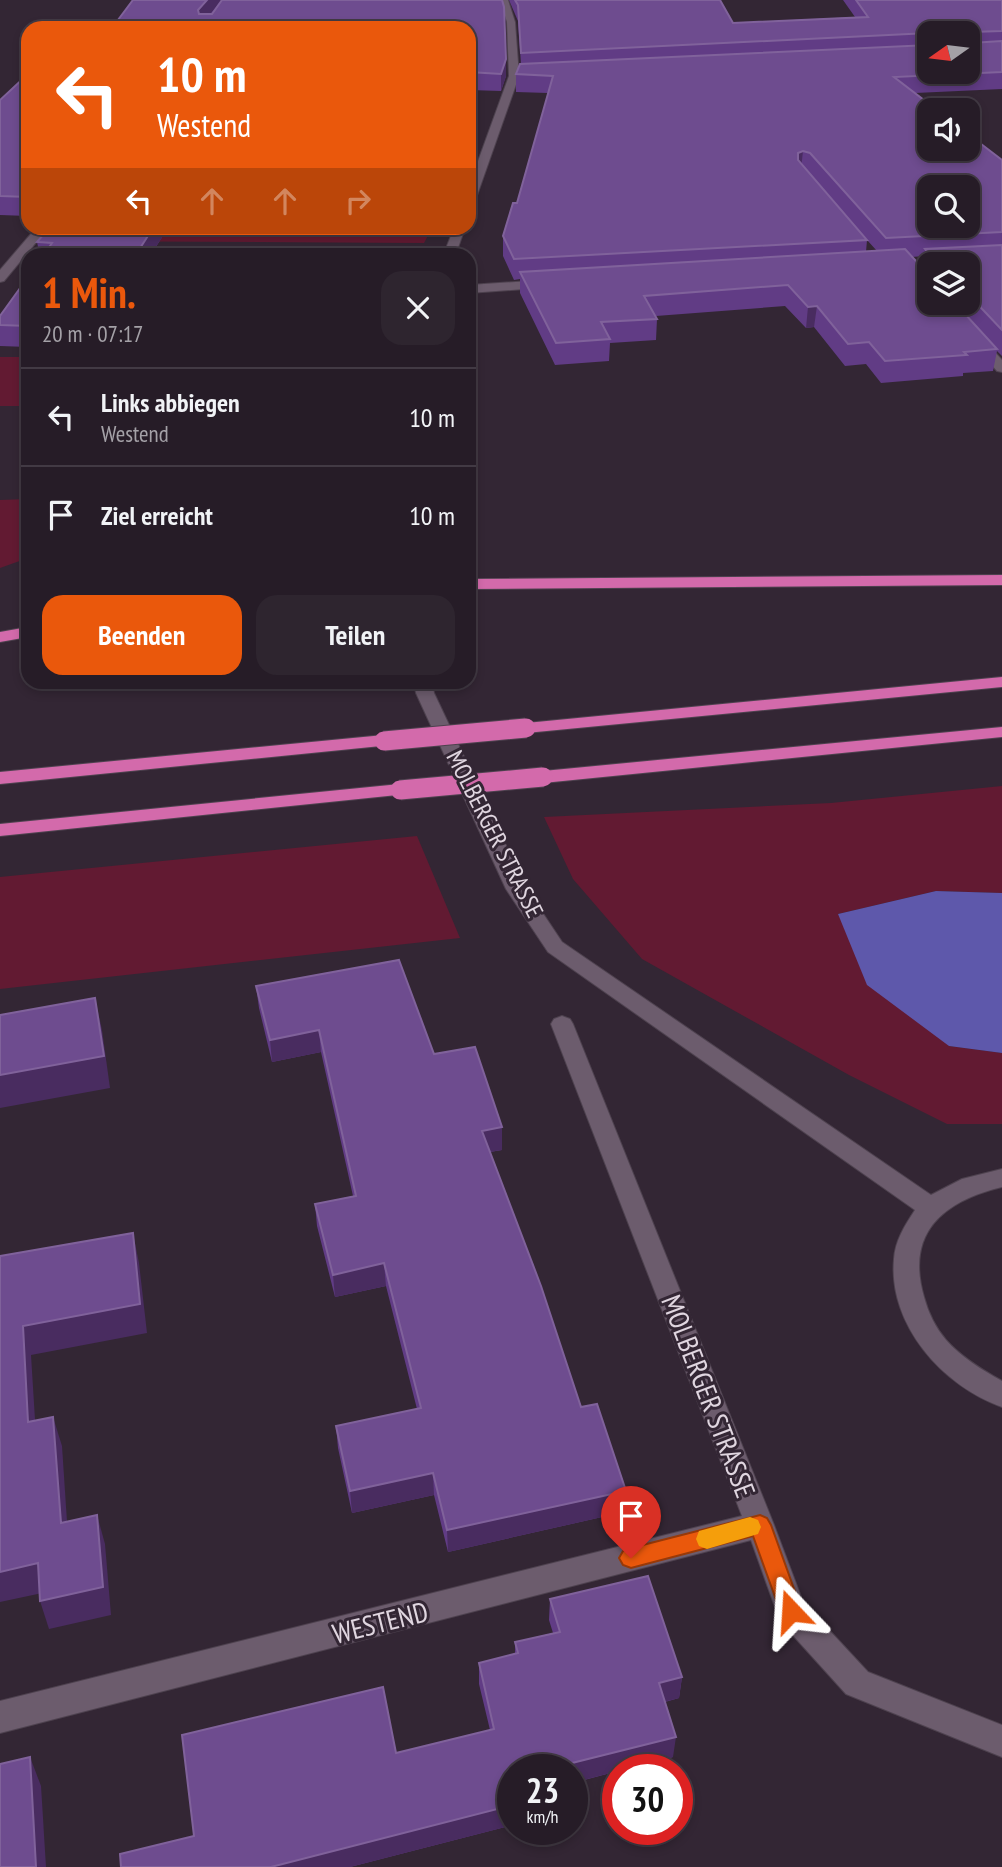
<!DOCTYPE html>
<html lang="de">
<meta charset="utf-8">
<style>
:root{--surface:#261c27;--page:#2e252f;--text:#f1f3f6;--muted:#a4a1a7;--line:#423a44;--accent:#ea580c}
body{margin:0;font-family:"PT Sans Narrow",sans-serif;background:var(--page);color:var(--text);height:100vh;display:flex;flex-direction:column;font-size:26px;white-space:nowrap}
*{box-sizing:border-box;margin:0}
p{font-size:23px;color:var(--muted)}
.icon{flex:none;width:38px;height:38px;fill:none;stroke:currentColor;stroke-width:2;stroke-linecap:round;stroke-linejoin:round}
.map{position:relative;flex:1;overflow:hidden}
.drawer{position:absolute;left:21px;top:248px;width:455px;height:441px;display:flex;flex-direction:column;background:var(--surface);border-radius:21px;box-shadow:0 4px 10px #0003,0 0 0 2px var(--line)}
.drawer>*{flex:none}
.guide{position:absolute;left:21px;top:21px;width:455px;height:214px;border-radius:21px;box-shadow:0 4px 10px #0003,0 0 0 2px var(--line);background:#ea580c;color:#fff;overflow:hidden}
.needle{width:46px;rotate:256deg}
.tools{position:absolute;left:917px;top:21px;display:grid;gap:14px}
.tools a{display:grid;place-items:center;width:63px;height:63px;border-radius:14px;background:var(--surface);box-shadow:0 4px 10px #0003,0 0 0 2px var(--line);font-size:35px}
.speed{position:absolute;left:497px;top:1754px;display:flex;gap:14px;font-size:35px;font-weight:700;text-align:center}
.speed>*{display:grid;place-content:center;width:91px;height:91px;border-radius:50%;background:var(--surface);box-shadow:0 4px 10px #0003,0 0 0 2px var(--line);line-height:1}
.speed small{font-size:18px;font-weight:400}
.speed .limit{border:10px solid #d22;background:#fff;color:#111}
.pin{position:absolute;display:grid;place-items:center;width:60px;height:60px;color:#fff;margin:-72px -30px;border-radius:50% 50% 50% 0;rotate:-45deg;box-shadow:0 0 7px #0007}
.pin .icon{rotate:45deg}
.me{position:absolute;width:77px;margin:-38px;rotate:340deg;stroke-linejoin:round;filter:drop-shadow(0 0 5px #0008)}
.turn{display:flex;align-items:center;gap:24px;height:147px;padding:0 21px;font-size:32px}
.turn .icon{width:91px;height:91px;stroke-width:2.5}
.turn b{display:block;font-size:49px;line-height:60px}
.lanes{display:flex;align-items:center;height:66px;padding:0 21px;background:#0003;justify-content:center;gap:35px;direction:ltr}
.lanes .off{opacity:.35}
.round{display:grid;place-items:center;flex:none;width:74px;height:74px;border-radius:21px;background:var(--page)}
.headline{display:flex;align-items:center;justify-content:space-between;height:119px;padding:0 21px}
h1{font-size:42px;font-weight:800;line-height:52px;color:var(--accent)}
.action{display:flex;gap:14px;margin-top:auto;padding:14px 21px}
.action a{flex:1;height:80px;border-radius:21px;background:var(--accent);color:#fff;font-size:28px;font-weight:800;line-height:80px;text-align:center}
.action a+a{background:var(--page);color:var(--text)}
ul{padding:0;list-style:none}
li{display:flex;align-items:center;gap:21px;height:98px;padding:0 21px;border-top:2px solid var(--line)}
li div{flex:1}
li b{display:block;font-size:26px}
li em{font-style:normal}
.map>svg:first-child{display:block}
</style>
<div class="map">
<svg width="1002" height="1867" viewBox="0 0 1002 1867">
<rect width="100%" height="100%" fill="#332634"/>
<g fill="#621a32">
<polygon points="60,228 432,228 424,243 48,241"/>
<rect x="0" y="357" width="28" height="49"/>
<polygon points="28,499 28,558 0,568 0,500"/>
<polygon points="1002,786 1002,893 936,891 838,914 949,1046 1002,1053 1002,1124 947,1124 849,1075 642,959 573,879 544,817 831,803"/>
<polygon points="417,836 460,938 0,989 0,877"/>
</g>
<polygon fill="#5e58ab" points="936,891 1002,893 1002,1053 949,1046 867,985 838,914"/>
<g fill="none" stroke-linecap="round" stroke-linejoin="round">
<g stroke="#4e424f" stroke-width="2">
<g id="street">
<polygon points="36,228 48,228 4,281 0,282 0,270"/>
<polygon points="547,280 553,284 551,287 469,293 469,285"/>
<polygon points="937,303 950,303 1002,360 1002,372 997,371"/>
<polygon points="562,1016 570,1019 573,1024 774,1525 803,1602 868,1672 1002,1725 1002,1757 846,1694 780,1621 751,1540 0,1733 0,1701 742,1516 551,1024 554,1019"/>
</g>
</g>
<g stroke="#4e424f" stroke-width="2">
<g id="secondary">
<polygon points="500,0 508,0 515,22 519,76 475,201 469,204 469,186 509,76 507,22"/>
<polygon points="454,228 465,228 455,256 443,256"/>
<path d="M 414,682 L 432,682 L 434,693 L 526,888 L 562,942 L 931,1195 L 962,1179 L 1002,1169 L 1002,1187 C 944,1201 905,1232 924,1297 C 928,1312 935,1327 946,1340 C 961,1357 982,1370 1002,1381 L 1002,1407 C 943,1386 888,1325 894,1259 C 895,1241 905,1225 915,1210 L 548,952 L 506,889 L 416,693 Z"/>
</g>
</g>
<g stroke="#4e424f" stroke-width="2">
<g id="highway">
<polygon points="1002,575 1002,585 469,589 469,579"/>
<polygon points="28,627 28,637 0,642 0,632"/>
<polygon points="1002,677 1002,687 526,733 517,728 526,723"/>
<polygon points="1002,727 1002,737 543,783 534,777 543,771"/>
<polygon points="384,735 391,737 393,741 391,745 0,784 0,772"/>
<polygon points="400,784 407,786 410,790 407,794 0,836 0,824"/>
</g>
</g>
<use href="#street" fill="#6c5c6d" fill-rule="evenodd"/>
<use href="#secondary" fill="#6c5c6d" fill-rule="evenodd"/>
<use href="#highway" fill="#d36aab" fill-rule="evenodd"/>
<g stroke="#4e424f" stroke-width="21" stroke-linecap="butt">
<g id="highway-bridge">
<polyline points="384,741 526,728"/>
<polyline points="400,790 543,777"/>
</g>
</g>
<use href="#highway-bridge" stroke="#d36aab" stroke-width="19"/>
</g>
<g fill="#613c85" fill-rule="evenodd">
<polygon points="132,0 222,0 210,14 222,0 502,0 504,7 506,76 501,91 469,90 469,28 112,28"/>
<path d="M 509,0 L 720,0 L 733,23 L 855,17 L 843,0 L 1002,0 L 1002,89 L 915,93 L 1002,160 L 1002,356 L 997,351 L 993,371 L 963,373 L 963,376 L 881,383 L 866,364 L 845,366 L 814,327 L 806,328 L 785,306 L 656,316 L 657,319 L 656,340 L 610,343 L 609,361 L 555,365 L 520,293 L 520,279 L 514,280 L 503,256 L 503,236 L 517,203 L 548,93 L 516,92 L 516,74 L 521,64 L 518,21 ZM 929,33 L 968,33 L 929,72 ZM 867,240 L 877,251 L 866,252 ZM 924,256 L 922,268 L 912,257 ZM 929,264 L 968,264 L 968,303 L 929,303 Z"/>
<polygon points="28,74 28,216 0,215 0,100"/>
<polygon points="168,228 150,256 40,256 37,242"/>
<polygon points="28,277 28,347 0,346 0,316"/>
<polygon points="256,986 434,1054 502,1150 490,1152 581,1407 624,1512 448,1552 434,1495 352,1513 338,1448 336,1426 417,1409 386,1286 335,1297 317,1226 315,1204 353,1196 321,1052 272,1062 259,1008"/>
<polygon points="550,1599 682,1677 679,1698 665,1702 673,1757 626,1769 618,1769 618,1771 573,1783 573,1806 513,1769 513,1825 350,1867 121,1867 194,1836 396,1753 490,1730 479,1684 479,1663 515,1654 515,1642 553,1633 549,1620"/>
</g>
<g fill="#492c60">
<polygon points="207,0 222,0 200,26 198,10"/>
<polygon points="506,59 506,76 501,91 501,74"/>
<polygon points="803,151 801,169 796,171 798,153"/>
<polygon points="153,228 168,228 150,256 135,256"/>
<polygon points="817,306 814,327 806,328 808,307"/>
<polygon points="95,998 102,1030 110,1088 0,1108 0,1075"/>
<polygon points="319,1030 321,1052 272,1062 270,1040"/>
<polygon points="502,1127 502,1150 482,1153 482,1131"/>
<polygon points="133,1233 139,1263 147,1333 31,1355 37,1452 28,1422 23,1326"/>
<polygon points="384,1263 386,1286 335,1297 333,1275"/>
<polygon points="53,1417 62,1446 69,1552 61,1523"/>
<polygon points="433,1473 434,1495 352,1513 350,1491"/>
<polygon points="626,1491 624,1512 448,1552 447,1530"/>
<polygon points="97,1515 105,1544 111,1615 49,1629 40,1601"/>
<polygon points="38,1563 47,1592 0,1602 0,1572"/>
<polygon points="682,1677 679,1698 656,1704 659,1683"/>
<polygon points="676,1737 673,1757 626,1769 618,1769 618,1771 572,1783 572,1769 568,1769 568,1764"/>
<polygon points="30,1757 41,1786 46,1867 36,1867"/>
<polygon points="572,1786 574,1786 572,1806"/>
<polygon points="513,1801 513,1825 350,1867 271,1867"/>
</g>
<g fill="#6e4c8f" stroke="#80629b" stroke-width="2" fill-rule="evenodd">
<polygon points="133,0 207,0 198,10 199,14 212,14 222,0 502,0 504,7 506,59 501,74 469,72 469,28 112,28"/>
<path d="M 515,0 L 720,0 L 733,23 L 868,17 L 856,0 L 1002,0 L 1002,31 L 971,32 L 968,35 L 971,43 L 1002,41 L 1002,72 L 894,77 L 937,110 L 929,110 L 929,149 L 968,149 L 968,134 L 1002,160 L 1002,232 L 886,238 L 810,153 L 803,151 L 798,153 L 798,160 L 867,240 L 514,259 L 503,236 L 513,203 L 517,203 L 553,76 L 516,74 L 520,64 L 929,45 L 929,72 L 968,72 L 968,33 L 929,33 L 521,53 L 518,5 ZM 929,187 L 968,187 L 968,226 L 929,226 Z"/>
<polygon points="28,74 28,197 0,196 0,100"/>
<polygon points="49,228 153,228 135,256 43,256 52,243 37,242"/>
<polygon points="1002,245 1002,330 968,294 968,264 935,264 935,261 925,249"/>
<polygon points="905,249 926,272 929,273 929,303 955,303 997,349 964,352 967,355 885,361 869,342 848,344 817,306 808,307 788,285 644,296 657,319 601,322 610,339 556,343 520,272"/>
<polygon points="28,277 28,326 0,325 0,316"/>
<polygon points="399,960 434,1054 475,1047 502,1127 482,1131 541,1286 581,1407 597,1404 626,1491 447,1530 433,1473 350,1491 336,1426 421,1408 384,1263 333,1275 315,1204 356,1196 319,1030 270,1040 256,986"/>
<polygon points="95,998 104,1056 0,1075 0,1015"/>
<polygon points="133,1233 140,1304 23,1326 28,1422 53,1417 61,1523 97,1515 103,1587 40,1601 38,1563 0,1572 0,1256"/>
<polygon points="648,1576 682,1677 659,1683 676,1737 568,1764 570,1769 513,1769 513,1805 271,1867 121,1867 120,1854 194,1836 182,1735 383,1687 396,1753 494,1729 479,1663 518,1653 515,1642 560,1632 550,1599"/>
<polygon points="30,1757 36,1867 0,1867 0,1764"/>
</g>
<polygon fill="#ea580c" stroke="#983908" stroke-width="2" points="760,1515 767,1518 771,1525 802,1611 799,1619 791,1622 783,1619 753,1536 631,1568 623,1565 619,1558 623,1551 631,1548"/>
<polygon fill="#f59e0b" points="750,1517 758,1520 761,1527 758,1534 707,1549 699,1546 696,1539 699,1531"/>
<g text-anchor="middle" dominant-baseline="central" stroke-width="6" stroke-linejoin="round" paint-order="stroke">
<g font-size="24" fill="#e0d6e0" stroke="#332634">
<text transform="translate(495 834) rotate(63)">MOLBERGER STRASSE</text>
</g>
<g font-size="28" fill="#e0d6e0" stroke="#332634">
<text transform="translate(709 1396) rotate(69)">MOLBERGER STRASSE</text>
<text transform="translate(380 1622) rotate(-14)">WESTEND</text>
</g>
</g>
</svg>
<div class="tools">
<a><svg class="needle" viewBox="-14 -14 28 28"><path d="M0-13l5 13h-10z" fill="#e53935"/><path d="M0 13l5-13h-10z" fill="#a4a1a7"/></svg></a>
<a><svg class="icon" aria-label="sound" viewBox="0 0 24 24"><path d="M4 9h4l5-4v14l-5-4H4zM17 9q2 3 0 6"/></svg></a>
<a><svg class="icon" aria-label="search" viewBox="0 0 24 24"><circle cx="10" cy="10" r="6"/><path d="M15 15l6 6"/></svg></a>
<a><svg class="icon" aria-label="layers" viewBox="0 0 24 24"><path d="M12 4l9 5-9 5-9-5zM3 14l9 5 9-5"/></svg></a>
</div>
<div class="speed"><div>23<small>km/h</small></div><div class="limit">30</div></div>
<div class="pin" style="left:631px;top:1558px;background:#d93025"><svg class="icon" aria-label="arrive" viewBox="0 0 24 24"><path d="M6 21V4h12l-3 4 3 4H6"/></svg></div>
<svg class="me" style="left:791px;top:1611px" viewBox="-20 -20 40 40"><path d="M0-17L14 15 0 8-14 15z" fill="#ea580c" stroke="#fff" stroke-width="4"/></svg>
<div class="guide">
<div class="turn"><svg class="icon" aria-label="left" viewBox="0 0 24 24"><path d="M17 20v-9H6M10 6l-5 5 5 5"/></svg><div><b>10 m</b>Westend</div></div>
<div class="lanes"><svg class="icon" aria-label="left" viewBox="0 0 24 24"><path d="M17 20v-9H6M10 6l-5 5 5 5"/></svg><svg class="icon off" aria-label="ahead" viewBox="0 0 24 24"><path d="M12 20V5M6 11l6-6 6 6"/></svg><svg class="icon off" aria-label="ahead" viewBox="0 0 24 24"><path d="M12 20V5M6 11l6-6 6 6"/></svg><svg class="icon off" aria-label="right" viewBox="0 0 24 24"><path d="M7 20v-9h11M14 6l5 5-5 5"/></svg></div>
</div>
<section class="drawer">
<div class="headline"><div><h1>1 Min.</h1><p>20 m · 07:17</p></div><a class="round"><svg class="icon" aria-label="close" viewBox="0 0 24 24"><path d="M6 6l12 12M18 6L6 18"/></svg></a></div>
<ul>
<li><svg class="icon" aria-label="left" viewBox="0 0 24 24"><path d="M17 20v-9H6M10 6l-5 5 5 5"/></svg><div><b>Links abbiegen</b><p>Westend</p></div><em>10 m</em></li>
<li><svg class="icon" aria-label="arrive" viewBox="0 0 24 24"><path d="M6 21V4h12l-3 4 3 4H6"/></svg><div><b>Ziel erreicht</b></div><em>10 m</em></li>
</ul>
<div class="action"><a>Beenden</a><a>Teilen</a></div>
</section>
</div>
